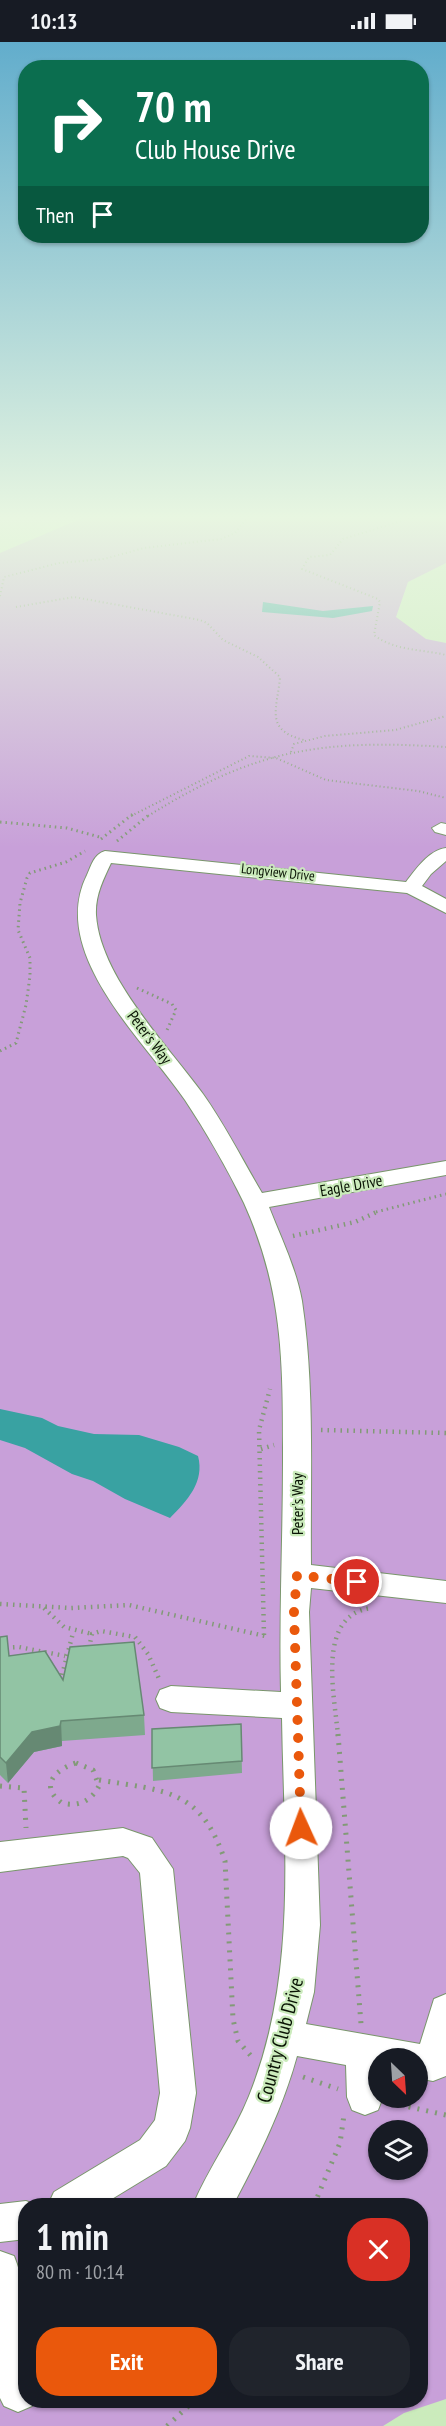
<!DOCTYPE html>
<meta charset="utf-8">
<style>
:root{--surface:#171b24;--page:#20242c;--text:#f1f3f6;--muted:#9ea1a6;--accent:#ea580c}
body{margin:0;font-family:"PT Sans Narrow",sans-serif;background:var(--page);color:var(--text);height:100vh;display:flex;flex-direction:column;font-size:22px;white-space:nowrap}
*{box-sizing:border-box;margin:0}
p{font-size:20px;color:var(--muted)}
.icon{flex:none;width:33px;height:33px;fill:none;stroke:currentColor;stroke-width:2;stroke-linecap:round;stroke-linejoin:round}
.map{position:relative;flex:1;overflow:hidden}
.drawer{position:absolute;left:18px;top:2156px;width:410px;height:210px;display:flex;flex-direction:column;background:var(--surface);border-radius:24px;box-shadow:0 2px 4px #0004}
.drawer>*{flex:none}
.banner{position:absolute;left:18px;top:18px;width:411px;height:183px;border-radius:24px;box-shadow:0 2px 4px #0004;background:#0b6e4f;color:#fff;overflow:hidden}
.needle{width:39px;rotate:155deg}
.controls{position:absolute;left:368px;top:2006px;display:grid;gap:12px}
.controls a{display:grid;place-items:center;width:60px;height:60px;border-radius:50%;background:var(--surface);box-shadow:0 2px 4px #0004;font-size:30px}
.pin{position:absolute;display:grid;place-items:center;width:51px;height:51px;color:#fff;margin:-26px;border:3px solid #fff;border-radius:50%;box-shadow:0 2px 6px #0007}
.me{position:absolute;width:66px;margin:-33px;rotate:358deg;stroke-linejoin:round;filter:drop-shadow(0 0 4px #0008)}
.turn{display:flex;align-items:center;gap:21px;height:126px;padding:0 18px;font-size:27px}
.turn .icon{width:78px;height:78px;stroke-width:2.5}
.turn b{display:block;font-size:42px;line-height:51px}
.then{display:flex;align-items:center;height:57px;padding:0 18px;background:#0003;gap:12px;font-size:22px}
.round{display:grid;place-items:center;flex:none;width:63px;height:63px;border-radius:24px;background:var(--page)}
.head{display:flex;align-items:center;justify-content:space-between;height:102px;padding:0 18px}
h1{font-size:36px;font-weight:700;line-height:45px}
.cta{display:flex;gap:12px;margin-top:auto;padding:12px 18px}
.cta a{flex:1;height:69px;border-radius:24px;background:var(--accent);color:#fff;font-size:24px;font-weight:700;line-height:69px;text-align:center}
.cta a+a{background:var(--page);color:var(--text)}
.status{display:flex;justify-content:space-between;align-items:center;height:42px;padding:0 30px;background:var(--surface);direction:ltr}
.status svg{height:16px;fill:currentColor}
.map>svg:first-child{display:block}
</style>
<div class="status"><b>10:13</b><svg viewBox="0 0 49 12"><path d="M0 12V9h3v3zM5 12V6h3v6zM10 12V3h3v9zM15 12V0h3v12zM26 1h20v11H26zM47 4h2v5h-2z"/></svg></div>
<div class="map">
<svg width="446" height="2384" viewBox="0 0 446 2384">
<rect width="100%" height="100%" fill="#cbebbc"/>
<path fill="#c8a0d9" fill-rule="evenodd" d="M 92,472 L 446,472 L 446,521 L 408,540 L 396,575 L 426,597 L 446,601 L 446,2357 L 404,2371 L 383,2384 L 0,2384 L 0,511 ZM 378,2016 L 417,2016 L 417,2055 L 378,2055 ZM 378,2088 L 417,2088 L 417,2127 L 378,2127 ZM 26,2163 L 420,2163 L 420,2358 L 26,2358 Z"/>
<g fill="#39a2a2">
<polygon points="263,560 323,569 373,564 372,569 333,576 262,570"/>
<path d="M 0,1367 L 42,1376 L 58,1384 L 94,1392 L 139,1393 L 179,1405 L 198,1414 C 205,1440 187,1459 170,1476 L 125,1457 L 93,1439 L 72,1432 L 25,1406 L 0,1398 Z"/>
</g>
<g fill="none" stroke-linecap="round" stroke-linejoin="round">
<g stroke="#79966b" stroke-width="2">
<g id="minor">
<polygon points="441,781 446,782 446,793 435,790 432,786"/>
<path d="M 446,806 L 446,819 L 431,832 L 422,844 L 446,857 L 446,871 L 407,851 L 111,821 C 103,838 95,854 96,873 C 100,935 168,1004 203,1052 C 225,1083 243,1119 262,1151 L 446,1119 L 446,1133 L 269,1165 C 281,1196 296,1226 302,1259 C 315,1346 310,1436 311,1523 L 446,1539 L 446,1561 L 311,1546 L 309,1570 L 320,1883 L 314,1950 L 306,1982 L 420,2002 L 434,1957 L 446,1952 L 446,2034 L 433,2039 L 417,2036 L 417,2016 L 378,2016 L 378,2055 L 383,2055 L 378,2068 L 365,2073 L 352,2068 L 347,2055 L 346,2023 L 297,2014 C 282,2068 259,2114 233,2163 L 193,2163 C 209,2125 234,2092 249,2054 C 298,1933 284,1803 282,1676 L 171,1670 L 160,1666 L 156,1657 L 160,1648 L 171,1644 L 281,1650 C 279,1573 283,1496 283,1419 C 283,1324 284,1249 244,1161 C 228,1128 205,1088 185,1058 C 144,998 48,911 87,833 C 91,824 94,812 105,809 L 406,840 C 416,827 429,808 446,806 Z"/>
<polygon points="123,1786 152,1796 173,1827 196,2051 190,2086 185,2099 166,2124 102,2163 48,2163 54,2150 140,2098 155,2078 160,2051 140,1831 128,1816 123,1814 0,1830 0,1800"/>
<polygon points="26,2159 36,2163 26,2163 26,2197 0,2200 0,2162"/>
<path d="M 0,2209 L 14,2214 C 32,2258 26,2311 26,2358 L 35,2358 L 32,2364 L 18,2370 L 4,2364 L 0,2356 Z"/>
</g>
</g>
<g stroke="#829a77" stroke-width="2" stroke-dasharray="1 3" stroke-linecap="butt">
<path d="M 424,472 L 343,497 L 330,513 L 309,515 L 302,527 L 378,557 L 380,560 L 374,593 C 395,609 421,607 446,613"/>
<polyline points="0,554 4,535 59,521 104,517 144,506 221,497 235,491 250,472"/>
<path d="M 16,565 L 74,555 L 200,578 L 207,581 L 223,598 L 258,615 L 280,635 C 278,665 263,688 304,698"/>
<polyline points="291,710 294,702 325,694 395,688 446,674"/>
<polyline points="131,774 249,714 276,716 326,738 418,749 446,756"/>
<path d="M 148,774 C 255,707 322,697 446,705"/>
</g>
<g stroke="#829a77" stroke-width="3" stroke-dasharray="1.5 4" stroke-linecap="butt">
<polyline points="0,780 67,786 103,796"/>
<polyline points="101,797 133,772"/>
<polyline points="117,799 150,772"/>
<polyline points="137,946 172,962 176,968 167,988"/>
<polyline points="0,1009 16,1001 26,963 30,934 30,916 18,888 20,861 27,836 30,831 66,820 85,809"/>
<polyline points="376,1170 446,1152"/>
</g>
<g stroke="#829a77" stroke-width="4.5" stroke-dasharray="1.5 5" stroke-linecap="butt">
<polyline points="293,1194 355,1180 379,1169"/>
<polyline points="321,1388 446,1391"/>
<polyline points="261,1407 274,1403"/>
<polyline points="0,1562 71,1566 129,1563 265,1594"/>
<polyline points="44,1566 64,1585 92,1592"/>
<polyline points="264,1593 259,1388 270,1347"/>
<polyline points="0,1606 19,1605 65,1614"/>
<polyline points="89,1606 92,1592 101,1589 135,1595 148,1612 160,1639"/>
<polyline points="62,1633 73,1591"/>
<path d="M 338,1694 C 335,1655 315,1572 372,1566"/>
</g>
<g stroke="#829a77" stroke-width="5" stroke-dasharray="2 7" stroke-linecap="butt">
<polyline points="338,1692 361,1982"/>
<path d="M 76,1721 L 93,1728 L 99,1744 C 91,1759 79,1765 62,1761 C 38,1744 56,1727 76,1721 Z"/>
<path d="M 99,1738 C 166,1749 201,1747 225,1819 L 233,1977 L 238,1999 L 251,2014"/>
<polyline points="0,1744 24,1746 26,1786"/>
<polyline points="303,2035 338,2047"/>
<polyline points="391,2061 446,2073"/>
<polyline points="314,2163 340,2101 344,2073"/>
<polyline points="167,2384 195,2358"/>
</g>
<use href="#minor" fill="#fff" fill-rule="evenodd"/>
</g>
<g fill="#7ea98d">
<polygon points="0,1595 9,1614 144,1673 145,1693 62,1699 62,1704 34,1710 8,1741 0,1733"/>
<polygon points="241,1682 242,1731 153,1739 152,1687"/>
</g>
<polygon fill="#668973" points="61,1679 62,1704 34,1710 8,1741 6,1721 32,1690"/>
<g fill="#92c4a4" stroke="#668973" stroke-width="1.5">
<polygon points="7,1594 9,1614 45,1609 63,1638 70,1605 134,1600 144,1673 61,1679 60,1684 32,1690 6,1721 0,1715 0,1595"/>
<polygon points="241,1682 242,1719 152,1726 152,1687"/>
</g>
<linearGradient id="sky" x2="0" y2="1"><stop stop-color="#62adcc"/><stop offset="0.59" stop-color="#e8f6e1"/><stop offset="1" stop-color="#e8f6e1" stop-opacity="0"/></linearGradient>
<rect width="446" height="806" fill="url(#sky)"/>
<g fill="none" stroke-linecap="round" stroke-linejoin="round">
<polyline stroke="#ea580c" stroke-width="10" stroke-dasharray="0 18" points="301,1786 294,1570 297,1533 357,1540"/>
</g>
<g text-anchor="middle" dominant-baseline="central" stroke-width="4.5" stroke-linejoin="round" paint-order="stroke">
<g font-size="14" fill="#091304" stroke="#cbebbc">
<text transform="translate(278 830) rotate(6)">Longview Drive</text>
</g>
<g font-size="16" fill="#091304" stroke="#cbebbc">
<text transform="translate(150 995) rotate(53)">Peter's Way</text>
<text transform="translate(351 1143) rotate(-10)">Eagle Drive</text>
<text transform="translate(297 1462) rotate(-90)">Peter's Way</text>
</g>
<g font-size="20" fill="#091304" stroke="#cbebbc">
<text transform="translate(280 1998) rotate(-75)">Country Club Drive</text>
</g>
</g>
</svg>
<div class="controls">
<a><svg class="needle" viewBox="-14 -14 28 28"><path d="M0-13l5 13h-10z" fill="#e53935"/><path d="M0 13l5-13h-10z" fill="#9ea1a6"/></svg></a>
<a><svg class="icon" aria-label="layers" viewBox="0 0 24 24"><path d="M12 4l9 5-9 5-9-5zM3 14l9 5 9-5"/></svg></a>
</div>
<div class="pin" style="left:357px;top:1540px;background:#d93025"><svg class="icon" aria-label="arrive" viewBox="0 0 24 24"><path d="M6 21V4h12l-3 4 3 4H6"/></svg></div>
<svg class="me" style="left:301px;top:1786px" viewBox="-20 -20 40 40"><circle r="19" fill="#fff"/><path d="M0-13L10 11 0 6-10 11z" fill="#ea580c"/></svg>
<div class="banner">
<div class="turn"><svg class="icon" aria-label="right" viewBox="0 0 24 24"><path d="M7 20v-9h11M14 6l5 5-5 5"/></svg><div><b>70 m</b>Club House Drive</div></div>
<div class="then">Then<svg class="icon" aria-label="arrive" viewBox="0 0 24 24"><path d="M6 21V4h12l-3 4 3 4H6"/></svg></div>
</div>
<section class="drawer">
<div class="head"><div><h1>1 min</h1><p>80 m · 10:14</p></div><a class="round" style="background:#d93025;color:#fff"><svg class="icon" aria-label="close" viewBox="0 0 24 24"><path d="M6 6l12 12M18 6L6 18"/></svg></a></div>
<div class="cta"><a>Exit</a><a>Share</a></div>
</section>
</div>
